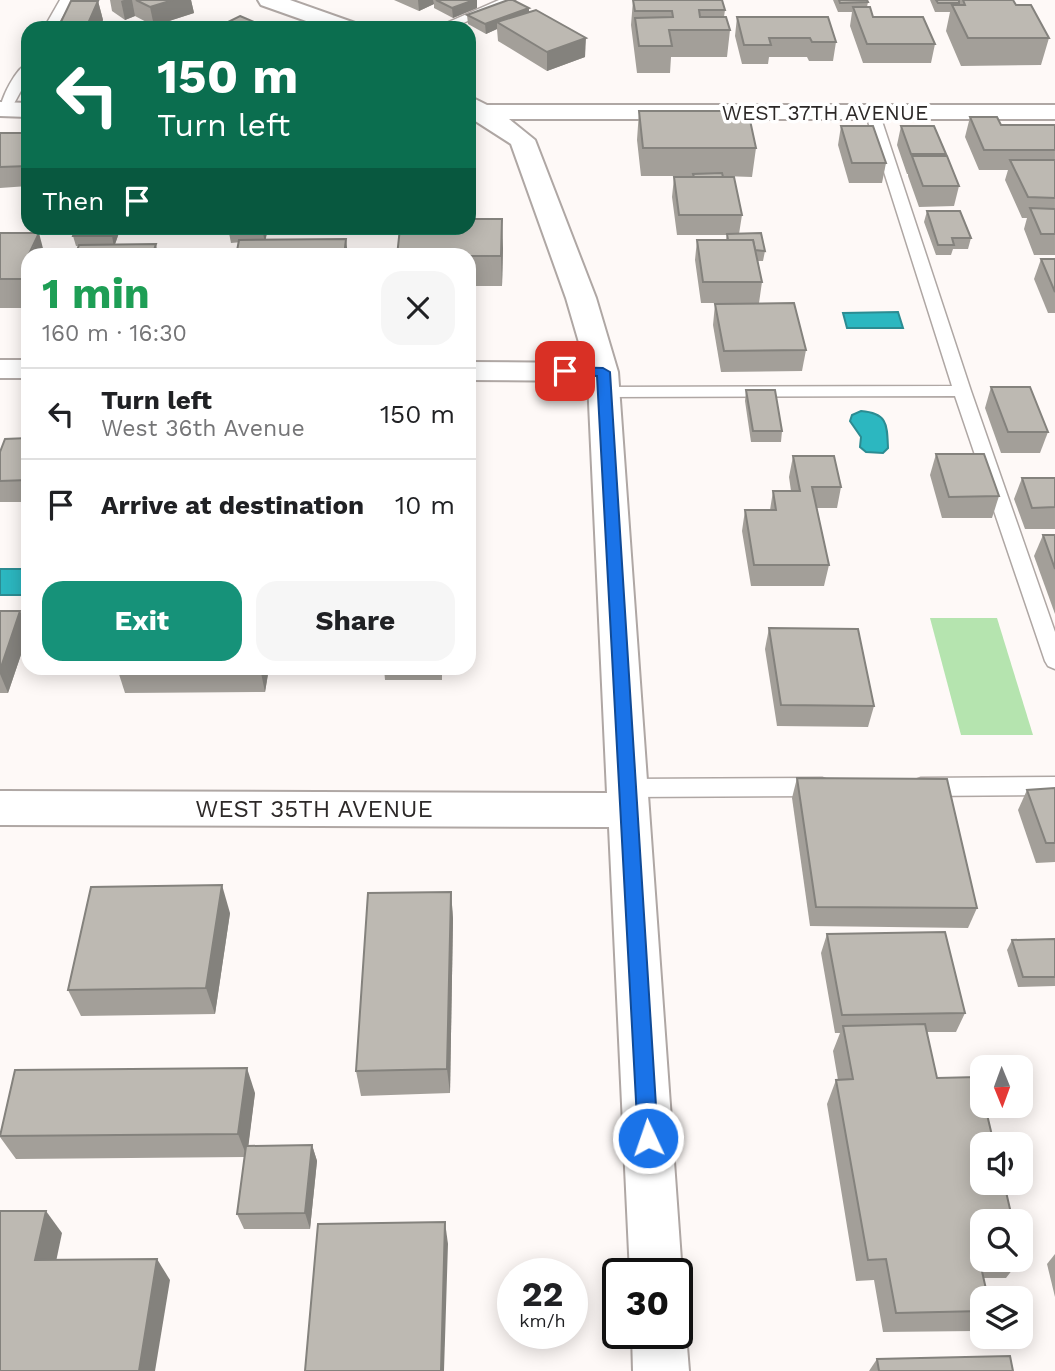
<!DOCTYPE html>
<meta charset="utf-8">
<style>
:root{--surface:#fff;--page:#f6f6f6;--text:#202124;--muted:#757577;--line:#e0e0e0;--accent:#169279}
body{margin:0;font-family:"Work Sans",sans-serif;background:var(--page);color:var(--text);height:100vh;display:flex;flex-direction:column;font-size:26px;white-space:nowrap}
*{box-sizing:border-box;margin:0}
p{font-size:23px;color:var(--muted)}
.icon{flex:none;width:38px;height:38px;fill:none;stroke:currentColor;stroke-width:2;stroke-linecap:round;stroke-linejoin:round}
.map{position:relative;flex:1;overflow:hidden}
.panel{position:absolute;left:21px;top:248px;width:455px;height:427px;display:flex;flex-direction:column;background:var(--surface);border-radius:21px;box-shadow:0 4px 18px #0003}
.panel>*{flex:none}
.top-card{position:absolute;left:21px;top:21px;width:455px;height:214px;border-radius:21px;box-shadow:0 4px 18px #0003;background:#0b6e4f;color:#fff;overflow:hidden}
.needle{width:46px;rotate:179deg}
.fabs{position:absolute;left:970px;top:1055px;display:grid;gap:14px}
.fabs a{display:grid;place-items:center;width:63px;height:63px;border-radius:14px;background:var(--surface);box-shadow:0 4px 18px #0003;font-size:35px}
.speed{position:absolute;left:497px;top:1258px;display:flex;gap:14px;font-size:35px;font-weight:700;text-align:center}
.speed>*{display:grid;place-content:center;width:91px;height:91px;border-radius:50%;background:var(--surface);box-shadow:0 4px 18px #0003;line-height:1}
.speed small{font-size:18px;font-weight:400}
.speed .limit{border:4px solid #111;border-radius:10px;background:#fff;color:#111}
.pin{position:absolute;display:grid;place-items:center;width:60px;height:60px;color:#fff;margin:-30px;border-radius:14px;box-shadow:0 4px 10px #0006}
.me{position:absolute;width:77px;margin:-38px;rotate:357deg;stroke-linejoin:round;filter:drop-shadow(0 0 5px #0008)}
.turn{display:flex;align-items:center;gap:24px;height:147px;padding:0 21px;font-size:32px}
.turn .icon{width:91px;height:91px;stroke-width:2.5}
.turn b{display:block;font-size:49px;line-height:60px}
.then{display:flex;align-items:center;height:66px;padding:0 21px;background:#0003;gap:14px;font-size:26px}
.round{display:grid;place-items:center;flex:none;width:74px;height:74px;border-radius:21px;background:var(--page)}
.headline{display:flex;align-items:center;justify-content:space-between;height:119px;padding:0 21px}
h1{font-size:42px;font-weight:700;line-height:52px;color:#1e9e55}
.action{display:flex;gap:14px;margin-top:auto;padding:14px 21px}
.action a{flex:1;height:80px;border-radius:21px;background:var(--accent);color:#fff;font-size:28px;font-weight:700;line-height:80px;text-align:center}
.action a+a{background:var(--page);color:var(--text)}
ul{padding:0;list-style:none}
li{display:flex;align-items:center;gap:21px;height:91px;padding:0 21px;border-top:2px solid var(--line)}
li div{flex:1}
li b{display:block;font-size:26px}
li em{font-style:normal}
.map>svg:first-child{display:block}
</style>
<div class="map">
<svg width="1055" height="1371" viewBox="0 0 1055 1371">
<rect width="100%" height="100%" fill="#fef9f7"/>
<polygon fill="#b5e4af" points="930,618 997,618 1033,735 961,735"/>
<g fill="#2cb7c0" stroke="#2c8c92" stroke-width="2">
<polygon points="898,312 903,328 847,328 843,313"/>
<path d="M 861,411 C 888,413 887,425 888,448 L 883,453 L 866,452 L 860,447 L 861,437 L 850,421 L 852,415 Z"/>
<rect x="0" y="569" width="28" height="26"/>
</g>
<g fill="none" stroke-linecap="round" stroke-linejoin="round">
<g stroke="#afa7a4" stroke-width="3">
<g id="service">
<polygon points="60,0 72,0 56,28 44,28"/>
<polygon points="499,0 515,0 452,28 435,28"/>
<path d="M 28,63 L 28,78 L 11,109 L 9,112 L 0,112 C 0,99 16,68 28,63 Z"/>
<polygon points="872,108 879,112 971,391 1055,632 1055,669 1048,666 1045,661 955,396 605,397 596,392 605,387 952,386 865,112"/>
<polygon points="1055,777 1055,795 921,796 913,793 910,787 913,781 921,778"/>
<polygon points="822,778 830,781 833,787 830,793 822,796 627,797 619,794 616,788 619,782 627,779"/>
</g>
</g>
<g stroke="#afa7a4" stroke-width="4">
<g id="minor">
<polygon points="258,0 290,0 355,23 358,28 326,28 261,5"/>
<polygon points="469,96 487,105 1055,105 1055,119 509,119 535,140 596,298 618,372 682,1274 677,1286 677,1274 630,1274 609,827 0,825 0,791 607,793 588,381 469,380 469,362 585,363 566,298 511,144 469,117"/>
<polygon points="0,102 28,103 28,117 0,116"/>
<rect x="0" y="360" width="28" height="18"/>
<polygon points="677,1314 686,1334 689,1371 633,1371 632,1334 677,1334"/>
</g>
</g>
<use href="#service" fill="#fff" fill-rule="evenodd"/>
<use href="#minor" fill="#fff" fill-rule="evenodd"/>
</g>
<g fill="#a39f99">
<polygon points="110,0 191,0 194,13 156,25 167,25 168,28 58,28 98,1 103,20 100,25 152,25 135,16 125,20 112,11"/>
<polygon points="394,0 477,0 477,8 453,18 434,8 434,4 419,11"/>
<polygon points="633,0 725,10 724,17 730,30 727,57 671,57 670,73 637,73 631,25"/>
<polygon points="833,0 867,0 868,2 867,7 873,17 935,44 931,63 863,63 850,26 852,12 838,12"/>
<polygon points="930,0 1013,0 1016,5 1049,38 1041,65 961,66 946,31 950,12 935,12"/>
<polygon points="529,12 585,57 547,71 498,41 497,29 486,34 468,24 467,15"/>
<polygon points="737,17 836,42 833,61 809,61 807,57 769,57 768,64 742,64 735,36"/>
<polygon points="639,111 756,148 752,177 723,176 742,215 739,234 765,251 763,261 758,261 762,282 759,303 701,303 695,260 697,240 726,240 727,235 677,235 672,197 674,177 693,177 693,176 641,176 637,140"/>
<polygon points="970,117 1001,125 1055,125 1055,255 1034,255 1024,229 1027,218 1022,218 1005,180 1008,170 979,170 965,137"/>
<polygon points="841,126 886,163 882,183 849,183 838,145"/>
<polygon points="901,126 946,154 945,156 959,186 954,206 919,207 908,176 908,174 907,174 897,145"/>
<polygon points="0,133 28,133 28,186 0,188"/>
<polygon points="927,211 971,238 968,249 953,249 951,255 936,255 924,222"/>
<polygon points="230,228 268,228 265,240 231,243 229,233"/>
<polygon points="120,230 115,244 76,246 73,236"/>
<polygon points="0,233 28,256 28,308 0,308"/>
<polygon points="503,248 502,286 469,286 469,256"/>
<polygon points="1041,259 1055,259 1055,313 1048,313 1034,279"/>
<polygon points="715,304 806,350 802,371 721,372 713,325"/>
<polygon points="991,387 1048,432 1040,453 1001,453 985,408"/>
<polygon points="746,390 782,431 781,442 751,442 745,401"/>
<polygon points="28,438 28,502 0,502 0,452"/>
<polygon points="936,454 999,496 992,518 942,518 930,475"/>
<polygon points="793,456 841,487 837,508 817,508 829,565 824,586 751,586 742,531 745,510 770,510 773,491 791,491 789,477"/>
<polygon points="1022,478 1055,478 1055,529 1025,529 1014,499"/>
<polygon points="1043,535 1055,535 1055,614 1034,556"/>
<polygon points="0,611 20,611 28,631 28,634 8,693 0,693"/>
<polygon points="769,628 874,706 868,727 777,726 765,649"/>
<polygon points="117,668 269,668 265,692 125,693"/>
<polygon points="384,668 442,668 442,680 385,680"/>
<polygon points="797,778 977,908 968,928 810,926 792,798"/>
<polygon points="1055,788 1055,862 1036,863 1018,810 1027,790"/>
<polygon points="451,892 453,919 450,1093 361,1096 356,1071"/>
<polygon points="230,913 215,1014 81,1016 68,990"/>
<polygon points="827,934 965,1013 956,1032 927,1032 937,1078 982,1222 982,1260 1020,1260 1006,1278 983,1278 982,1322 975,1331 883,1332 874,1280 856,1281 827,1104 836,1080 838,1080 833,1051 840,1033 835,1033 821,953"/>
<polygon points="1055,939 1055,986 1018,987 1007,950 1012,940"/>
<polygon points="255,1093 248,1146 312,1145 317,1161 310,1229 244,1229 237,1214 245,1157 16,1159 0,1137 0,1132"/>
<polygon points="1055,1254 1055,1297 1047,1264"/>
<polygon points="877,1359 1013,1371 869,1371"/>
</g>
<g fill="#84827d">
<polygon points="124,0 132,0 135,16 125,20 121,1"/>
<polygon points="173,0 191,0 194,13 154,26 150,7"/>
<polygon points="418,0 433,0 434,4 419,11"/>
<polygon points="474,0 477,0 477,8 453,18 452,8"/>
<polygon points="98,1 103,20 99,28 86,28"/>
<polygon points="529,8 529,17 497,22 497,29 486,34 485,24"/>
<polygon points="586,38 585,57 547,71 547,52"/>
<polygon points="502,219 503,248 502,286 501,256"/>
<polygon points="115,228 120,228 120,230 114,247 112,236"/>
<polygon points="264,228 268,228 265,243 263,233"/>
<polygon points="39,233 45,256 29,256"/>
<polygon points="346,239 348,256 344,256"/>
<polygon points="156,244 158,256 152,256"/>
<polygon points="20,611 28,631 28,634 8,693 0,674 0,670"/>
<polygon points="260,668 269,668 265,692"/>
<polygon points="222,885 230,913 215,1014 206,988"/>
<polygon points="451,892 453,919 450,1093 447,1069"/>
<polygon points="247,1068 255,1093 247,1157 238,1134"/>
<polygon points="312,1145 317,1161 310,1229 305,1213"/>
<polygon points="46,1211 62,1233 52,1281 35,1260"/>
<polygon points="445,1222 448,1244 444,1371 441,1371"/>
<polygon points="157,1259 170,1280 155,1371 139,1371"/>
</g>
<g fill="#bdb9b2" stroke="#84827d" stroke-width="2">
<polygon points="136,0 173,0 150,7"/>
<polygon points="436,0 474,0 452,8"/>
<polygon points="508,0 513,0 529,8 485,24 467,15"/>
<polygon points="633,0 722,0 725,10 699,10 700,17 726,17 730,30 669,30 672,46 639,46 635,18 673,17 672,11 635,11"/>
<polygon points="839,0 867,0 868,2 840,3"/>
<polygon points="936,0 959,0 959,3 938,3"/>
<polygon points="963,0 1013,0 1016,5 1031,5 1049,38 968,38 952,5 965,5"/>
<polygon points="71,1 98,1 86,28 58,28"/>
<polygon points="853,7 870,7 873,17 923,17 935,44 867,44"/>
<polygon points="536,10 586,38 547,52 497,22"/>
<polygon points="240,16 266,27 274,23 286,28 216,28"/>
<polygon points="737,17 828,17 836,42 812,42 810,38 769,38 771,45 744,45"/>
<polygon points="97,25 167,25 166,28 96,28"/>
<polygon points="639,111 748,111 756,148 643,148"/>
<polygon points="970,117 997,117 1001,125 1055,125 1055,150 984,150"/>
<polygon points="841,126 873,126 886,163 852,163"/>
<polygon points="901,126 934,126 946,154 911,154"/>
<polygon points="0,133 28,133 28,166 0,167"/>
<polygon points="912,156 947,156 959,186 923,186"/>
<polygon points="1010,160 1055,160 1055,198 1028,197"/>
<polygon points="722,173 723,177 694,177 693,174"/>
<polygon points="674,177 734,177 742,215 679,215"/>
<polygon points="1030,208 1055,209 1055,234 1041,234"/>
<polygon points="927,211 960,211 971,238 952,238 954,245 938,245"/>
<polygon points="469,219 502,219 501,256 397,256 400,228 469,228"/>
<polygon points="76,228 115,228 112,236 73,236"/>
<polygon points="230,228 264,228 263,233 229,233"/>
<polygon points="0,233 39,233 28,256 28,274 26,279 0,279"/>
<polygon points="761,233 765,251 755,250 753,240 728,240 727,234"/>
<polygon points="346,239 344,256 236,256 239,240"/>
<polygon points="697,240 753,240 762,282 703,282"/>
<polygon points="156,244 152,256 75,256 79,245"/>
<polygon points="1041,259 1055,259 1055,292"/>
<polygon points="794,303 806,350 724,351 715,304"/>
<polygon points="991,387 1030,387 1048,432 1008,432"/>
<polygon points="746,390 775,390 782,431 753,431"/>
<polygon points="28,438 28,480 0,481 0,452 5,439"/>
<polygon points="936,454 984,454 999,496 949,497"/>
<polygon points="793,456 834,456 841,487 812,487 829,565 754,565 745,510 776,510 773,491 800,491"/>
<polygon points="1022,478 1055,478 1055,507 1032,508"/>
<polygon points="1043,535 1055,535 1055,569"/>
<polygon points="0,611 20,611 0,670"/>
<polygon points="769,628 858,629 874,706 781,705"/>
<polygon points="797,778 947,779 977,908 816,907"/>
<polygon points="1055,788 1055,843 1046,843 1027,790"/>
<polygon points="222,885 206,988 68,990 91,887"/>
<polygon points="451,892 447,1069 356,1071 368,893"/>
<polygon points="945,932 965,1013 842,1015 827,934"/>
<polygon points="1055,939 1055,977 1023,977 1012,940"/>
<polygon points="925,1024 937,1078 978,1077 982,1093 982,1106 985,1106 994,1144 982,1144 982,1183 1004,1183 1013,1222 982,1222 982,1258 979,1258 988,1298 982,1298 982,1311 896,1313 886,1259 868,1260 836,1080 853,1079 843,1026"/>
<polygon points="247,1068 238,1134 0,1136 15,1070"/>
<polygon points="312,1145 305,1213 237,1214 246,1146"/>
<polygon points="0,1211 46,1211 35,1260 157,1259 139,1371 0,1371"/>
<polygon points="445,1222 441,1371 305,1371 318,1224"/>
<polygon points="1010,1356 1013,1371 879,1371 877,1359"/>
</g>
<polygon fill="#1a73e8" stroke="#114b97" stroke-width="2" points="603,368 610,372 658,1138 655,1145 648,1148 641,1145 638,1138 597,376 565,375 559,371 565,367"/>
<g text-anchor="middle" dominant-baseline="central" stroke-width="7" stroke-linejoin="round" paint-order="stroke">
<g font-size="21" fill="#2d2928" stroke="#fff">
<text x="825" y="112">WEST 37TH AVENUE</text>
</g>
<g font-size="24" fill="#2d2928" stroke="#fff">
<text x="314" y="809">WEST 35TH AVENUE</text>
</g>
</g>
</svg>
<div class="fabs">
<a><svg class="needle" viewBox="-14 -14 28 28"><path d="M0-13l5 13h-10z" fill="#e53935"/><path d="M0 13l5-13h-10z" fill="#757577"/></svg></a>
<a><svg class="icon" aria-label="sound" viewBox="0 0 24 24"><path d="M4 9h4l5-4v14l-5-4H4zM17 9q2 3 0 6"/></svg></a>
<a><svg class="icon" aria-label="search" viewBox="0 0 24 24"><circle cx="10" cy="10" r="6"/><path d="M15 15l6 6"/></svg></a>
<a><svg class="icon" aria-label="layers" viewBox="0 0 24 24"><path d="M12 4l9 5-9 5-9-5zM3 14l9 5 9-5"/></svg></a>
</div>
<div class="speed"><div>22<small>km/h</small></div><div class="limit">30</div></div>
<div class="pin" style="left:565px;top:371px;background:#d93025"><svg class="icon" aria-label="arrive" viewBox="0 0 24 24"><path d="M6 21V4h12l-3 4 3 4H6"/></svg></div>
<svg class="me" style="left:648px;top:1138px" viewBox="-20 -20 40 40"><circle r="17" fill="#1a73e8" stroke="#fff" stroke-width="3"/><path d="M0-11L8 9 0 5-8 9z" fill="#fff"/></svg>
<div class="top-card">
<div class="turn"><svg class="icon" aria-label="left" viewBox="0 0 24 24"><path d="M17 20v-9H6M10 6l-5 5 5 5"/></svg><div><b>150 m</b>Turn left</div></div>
<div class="then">Then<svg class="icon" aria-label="arrive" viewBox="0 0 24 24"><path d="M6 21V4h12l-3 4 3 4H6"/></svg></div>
</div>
<section class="panel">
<div class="headline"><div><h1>1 min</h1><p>160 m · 16:30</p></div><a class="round"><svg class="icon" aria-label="close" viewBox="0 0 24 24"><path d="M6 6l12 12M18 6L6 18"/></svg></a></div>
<ul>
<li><svg class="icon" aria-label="left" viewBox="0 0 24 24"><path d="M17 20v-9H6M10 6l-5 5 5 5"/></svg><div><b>Turn left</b><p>West 36th Avenue</p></div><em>150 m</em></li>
<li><svg class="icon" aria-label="arrive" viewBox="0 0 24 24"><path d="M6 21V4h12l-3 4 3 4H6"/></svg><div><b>Arrive at destination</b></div><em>10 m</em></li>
</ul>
<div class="action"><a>Exit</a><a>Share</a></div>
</section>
</div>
